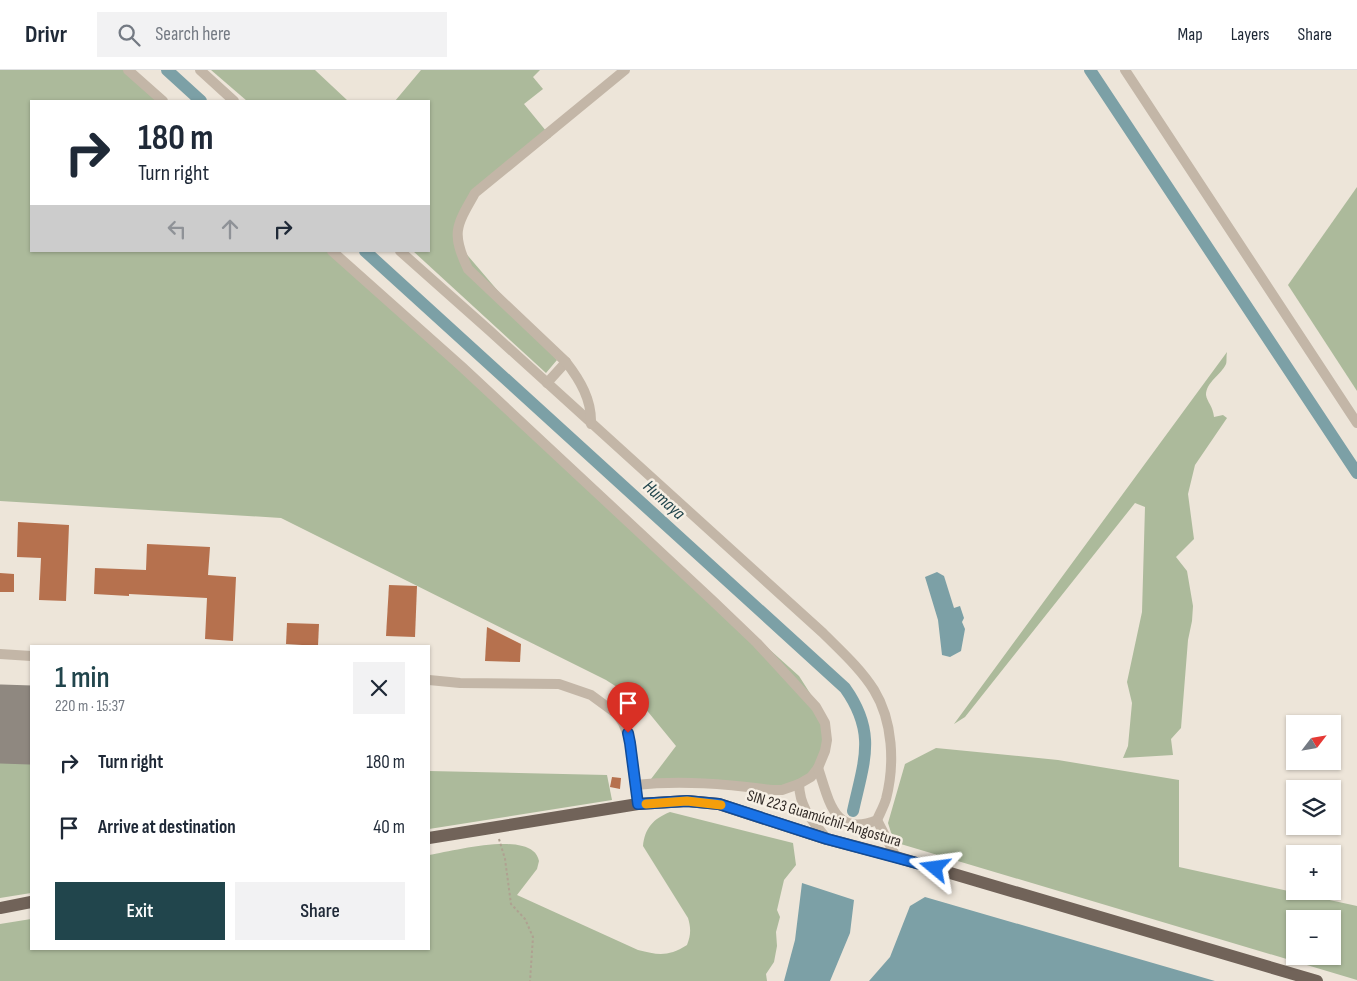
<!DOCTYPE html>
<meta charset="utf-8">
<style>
:root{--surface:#fff;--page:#f2f2f3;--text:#1f2937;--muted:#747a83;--line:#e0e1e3;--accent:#21454c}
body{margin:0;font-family:"Sofia Sans Condensed",sans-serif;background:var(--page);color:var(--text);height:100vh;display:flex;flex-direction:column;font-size:19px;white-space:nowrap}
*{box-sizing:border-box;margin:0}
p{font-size:16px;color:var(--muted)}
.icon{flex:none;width:28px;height:28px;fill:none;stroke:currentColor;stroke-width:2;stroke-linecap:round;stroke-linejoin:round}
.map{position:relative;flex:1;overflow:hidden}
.side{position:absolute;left:30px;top:575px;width:400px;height:305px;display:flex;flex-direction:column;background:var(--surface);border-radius:0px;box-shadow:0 1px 4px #0004}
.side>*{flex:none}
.banner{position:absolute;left:30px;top:30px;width:400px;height:152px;border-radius:0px;box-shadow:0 1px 4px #0004;background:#fff;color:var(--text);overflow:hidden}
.needle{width:32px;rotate:59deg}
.buttons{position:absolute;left:1286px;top:645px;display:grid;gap:10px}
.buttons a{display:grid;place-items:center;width:55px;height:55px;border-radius:0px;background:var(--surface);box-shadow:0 1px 4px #0004;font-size:25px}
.pin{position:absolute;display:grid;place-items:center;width:42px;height:42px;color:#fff;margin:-51px -21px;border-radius:50% 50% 50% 0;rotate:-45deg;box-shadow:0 0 5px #0007}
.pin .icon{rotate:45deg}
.me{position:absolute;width:55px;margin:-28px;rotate:286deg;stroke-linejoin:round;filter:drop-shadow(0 0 4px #0008)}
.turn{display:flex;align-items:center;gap:18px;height:105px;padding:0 25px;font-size:22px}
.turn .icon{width:65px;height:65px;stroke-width:2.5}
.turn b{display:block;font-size:35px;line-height:42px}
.lanes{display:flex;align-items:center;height:48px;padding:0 25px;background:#0003;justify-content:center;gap:25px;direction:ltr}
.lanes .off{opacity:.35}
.round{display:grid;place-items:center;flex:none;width:52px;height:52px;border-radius:0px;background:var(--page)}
.head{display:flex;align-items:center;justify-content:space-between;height:85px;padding:0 25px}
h1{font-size:30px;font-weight:600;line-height:38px;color:var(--accent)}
.button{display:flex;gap:10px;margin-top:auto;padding:10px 25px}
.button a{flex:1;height:58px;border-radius:0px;background:var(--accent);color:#fff;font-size:20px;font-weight:600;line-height:58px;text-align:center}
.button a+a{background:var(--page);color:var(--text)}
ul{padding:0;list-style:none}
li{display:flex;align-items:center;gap:15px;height:65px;padding:0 25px}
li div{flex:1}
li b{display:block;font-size:19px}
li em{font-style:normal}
header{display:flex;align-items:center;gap:30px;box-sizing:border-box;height:70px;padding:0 25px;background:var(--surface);border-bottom:1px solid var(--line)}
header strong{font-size:24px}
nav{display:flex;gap:28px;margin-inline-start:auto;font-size:18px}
.search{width:350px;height:45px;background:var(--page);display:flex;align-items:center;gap:12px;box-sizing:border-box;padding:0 18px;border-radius:0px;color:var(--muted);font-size:19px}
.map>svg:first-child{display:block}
</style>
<header>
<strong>Drivr</strong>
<div class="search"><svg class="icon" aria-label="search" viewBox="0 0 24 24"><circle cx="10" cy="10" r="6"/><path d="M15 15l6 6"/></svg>Search here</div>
<nav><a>Map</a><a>Layers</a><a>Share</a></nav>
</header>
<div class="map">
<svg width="1357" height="911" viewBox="0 0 1357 911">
<rect width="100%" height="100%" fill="#ede5d9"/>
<g fill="#acba9b" fill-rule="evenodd">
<polygon points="0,0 126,0 161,31 31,31 31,181 330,181 559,391 799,606 824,645 821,701 785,722 648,713 676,676 640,632 606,610 281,448 0,431"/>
<polygon points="211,0 315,0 348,31 247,31"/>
<polygon points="421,0 540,0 533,7 543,19 524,34 551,67 480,121 460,145 457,173 557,290 546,303 413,181 429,181 429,31 395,31"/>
<polygon points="1357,117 1357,321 1288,215"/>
<path d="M 1227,282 C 1226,286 1227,291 1226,294 C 1221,305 1206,312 1206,325 C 1207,332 1213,336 1214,347 L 1223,345 L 1227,348 L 1195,395 L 1188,424 L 1194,469 L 1176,487 L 1187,501 L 1193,536 L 1192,551 L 1188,570 L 1181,658 L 1171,669 L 1173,685 L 1123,688 L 1128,676 L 1132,633 L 1127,612 L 1142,542 L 1145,437 L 1135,433 L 965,647 L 954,654 Z"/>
<polygon points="0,668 31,669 31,823 0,828"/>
<path d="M 936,678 L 1058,690 L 1179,710 L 1179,797 L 1357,836 L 1357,910 L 894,772 L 888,753 L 905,694 ZM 1295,849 L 1332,849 L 1332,886 L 1295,886 Z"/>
<polygon points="429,701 607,705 612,730 429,759"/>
<path d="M 670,742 L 793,773 L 796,795 L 784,810 L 777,840 L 780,847 L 776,862 L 777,876 L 774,892 L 766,904 L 767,911 L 0,911 L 0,854 L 31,849 L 31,879 L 429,879 L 429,785 C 453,781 513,765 533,781 C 536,783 538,787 539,791 L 537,799 L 517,825 L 638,880 C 658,885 668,887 687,875 C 691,865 691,858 688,848 L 643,776 C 645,758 653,749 670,742 Z"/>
</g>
<g fill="#7ca0a6">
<polygon points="937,502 944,506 954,538 960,536 964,548 962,552 965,559 961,581 950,587 942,585 938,550 925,507"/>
<polygon points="802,813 854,830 850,863 830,911 784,911 795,870"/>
<polygon points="925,827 1215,911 869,911 890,887 910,836"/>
</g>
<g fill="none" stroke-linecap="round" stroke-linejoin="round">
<g stroke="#7ca0a6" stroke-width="12">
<polyline points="167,0 201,31"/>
<polyline points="1090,0 1357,403"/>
<path d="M 365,181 L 845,618 C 877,663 864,691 853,741"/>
</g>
<polyline stroke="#8f8880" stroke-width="79" points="0,654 31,655"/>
</g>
<g fill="#b6714e">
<polygon points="18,452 69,455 66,531 39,530 41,488 17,487"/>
<polygon points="147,474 210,477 208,505 236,507 233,571 205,569 207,528 129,524 129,526 94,524 95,498 146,500"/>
<polygon points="0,503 14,504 14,522 0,522"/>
<polygon points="389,515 417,516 415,567 386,566"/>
<polygon points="287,553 319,554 318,576 286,574"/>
<polygon points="487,557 521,574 520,592 485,591"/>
<polygon points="612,707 621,708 620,719 610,717"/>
</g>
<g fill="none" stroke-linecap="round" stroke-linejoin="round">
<polyline stroke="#afa191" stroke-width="2" stroke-dasharray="2.5 2.5" stroke-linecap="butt" points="499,769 505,789 511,834 525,849 533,867 530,911"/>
<g stroke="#c3b6a7" stroke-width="10">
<polyline points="128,0 163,31"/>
<polyline points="200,0 234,31"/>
<polyline points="1125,0 1357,353"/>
<path d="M 332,181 L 461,296 L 713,531 L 757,573 L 816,637 L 825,653 L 827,670 L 825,681 L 818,698 L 811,707 L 799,714 C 800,739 812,750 827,769"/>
<path d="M 400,181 L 490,261 L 823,563 C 841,581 861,599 874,620 C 893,651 895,694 886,729 C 884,736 880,743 877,750 C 834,768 829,730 818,698"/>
<polyline points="547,313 566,292"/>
<path d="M 591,354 C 592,330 580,310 566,292 L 468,199 C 451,163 456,156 475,123 L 625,0"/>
<polyline points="0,584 31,586"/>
<polyline points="429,610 460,613 559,614 591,625 617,644 623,653 631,673 635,715"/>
<path d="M 638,734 L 635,715 C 682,710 726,714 772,720 L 782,720 L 799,714"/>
<polyline points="877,750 896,787"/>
</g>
<g stroke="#716359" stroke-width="12">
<polyline points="429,768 638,734 687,731 719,734 827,769 896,787 1317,911"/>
<polyline points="0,838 31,832"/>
</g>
</g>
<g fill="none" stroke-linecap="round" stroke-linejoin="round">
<g stroke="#114b97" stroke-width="12">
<polyline id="route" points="628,663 630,673 638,734 687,731 719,734 827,769 935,798"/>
</g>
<use href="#route" stroke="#1a73e8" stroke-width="9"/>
<polyline stroke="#f59e0b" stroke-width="9" points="646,734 687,731 721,735"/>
</g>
<g text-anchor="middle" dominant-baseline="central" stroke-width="5" stroke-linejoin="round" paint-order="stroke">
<g font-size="16" fill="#312a26" stroke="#f6efe4">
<text transform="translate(824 749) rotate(17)">SIN 223 Guamúchil-Angostura</text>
</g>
<g font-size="18" font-style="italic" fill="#21454c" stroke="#f6efe4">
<text transform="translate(664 430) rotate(42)">Humaya</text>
</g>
</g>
</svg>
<div class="buttons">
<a><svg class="needle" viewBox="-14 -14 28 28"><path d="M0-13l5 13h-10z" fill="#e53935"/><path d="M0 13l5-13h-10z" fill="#747a83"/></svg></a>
<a><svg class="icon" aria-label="layers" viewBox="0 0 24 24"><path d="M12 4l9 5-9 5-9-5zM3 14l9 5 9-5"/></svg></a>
<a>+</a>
<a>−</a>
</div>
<div class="pin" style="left:628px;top:663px;background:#d93025"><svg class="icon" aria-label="arrive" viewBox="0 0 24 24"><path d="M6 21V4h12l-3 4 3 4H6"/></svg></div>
<svg class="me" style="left:935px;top:798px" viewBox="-20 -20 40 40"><path d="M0-17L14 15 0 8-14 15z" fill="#1a73e8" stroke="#fff" stroke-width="4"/></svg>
<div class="banner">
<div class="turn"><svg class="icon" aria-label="right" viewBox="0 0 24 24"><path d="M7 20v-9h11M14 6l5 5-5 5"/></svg><div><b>180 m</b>Turn right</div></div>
<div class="lanes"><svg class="icon off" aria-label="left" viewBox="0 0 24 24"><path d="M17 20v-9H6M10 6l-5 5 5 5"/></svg><svg class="icon off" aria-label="ahead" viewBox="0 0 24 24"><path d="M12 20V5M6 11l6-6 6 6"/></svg><svg class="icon" aria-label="right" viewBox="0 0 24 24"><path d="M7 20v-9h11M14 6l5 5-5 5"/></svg></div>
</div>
<section class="side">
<div class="head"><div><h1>1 min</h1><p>220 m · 15:37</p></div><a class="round"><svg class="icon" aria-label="close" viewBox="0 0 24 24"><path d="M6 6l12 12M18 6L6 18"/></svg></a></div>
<ul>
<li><svg class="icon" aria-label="right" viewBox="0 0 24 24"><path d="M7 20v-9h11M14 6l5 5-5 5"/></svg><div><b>Turn right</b></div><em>180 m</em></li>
<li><svg class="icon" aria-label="arrive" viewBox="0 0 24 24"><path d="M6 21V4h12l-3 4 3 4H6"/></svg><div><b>Arrive at destination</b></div><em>40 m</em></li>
</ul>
<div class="button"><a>Exit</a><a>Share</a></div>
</section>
</div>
